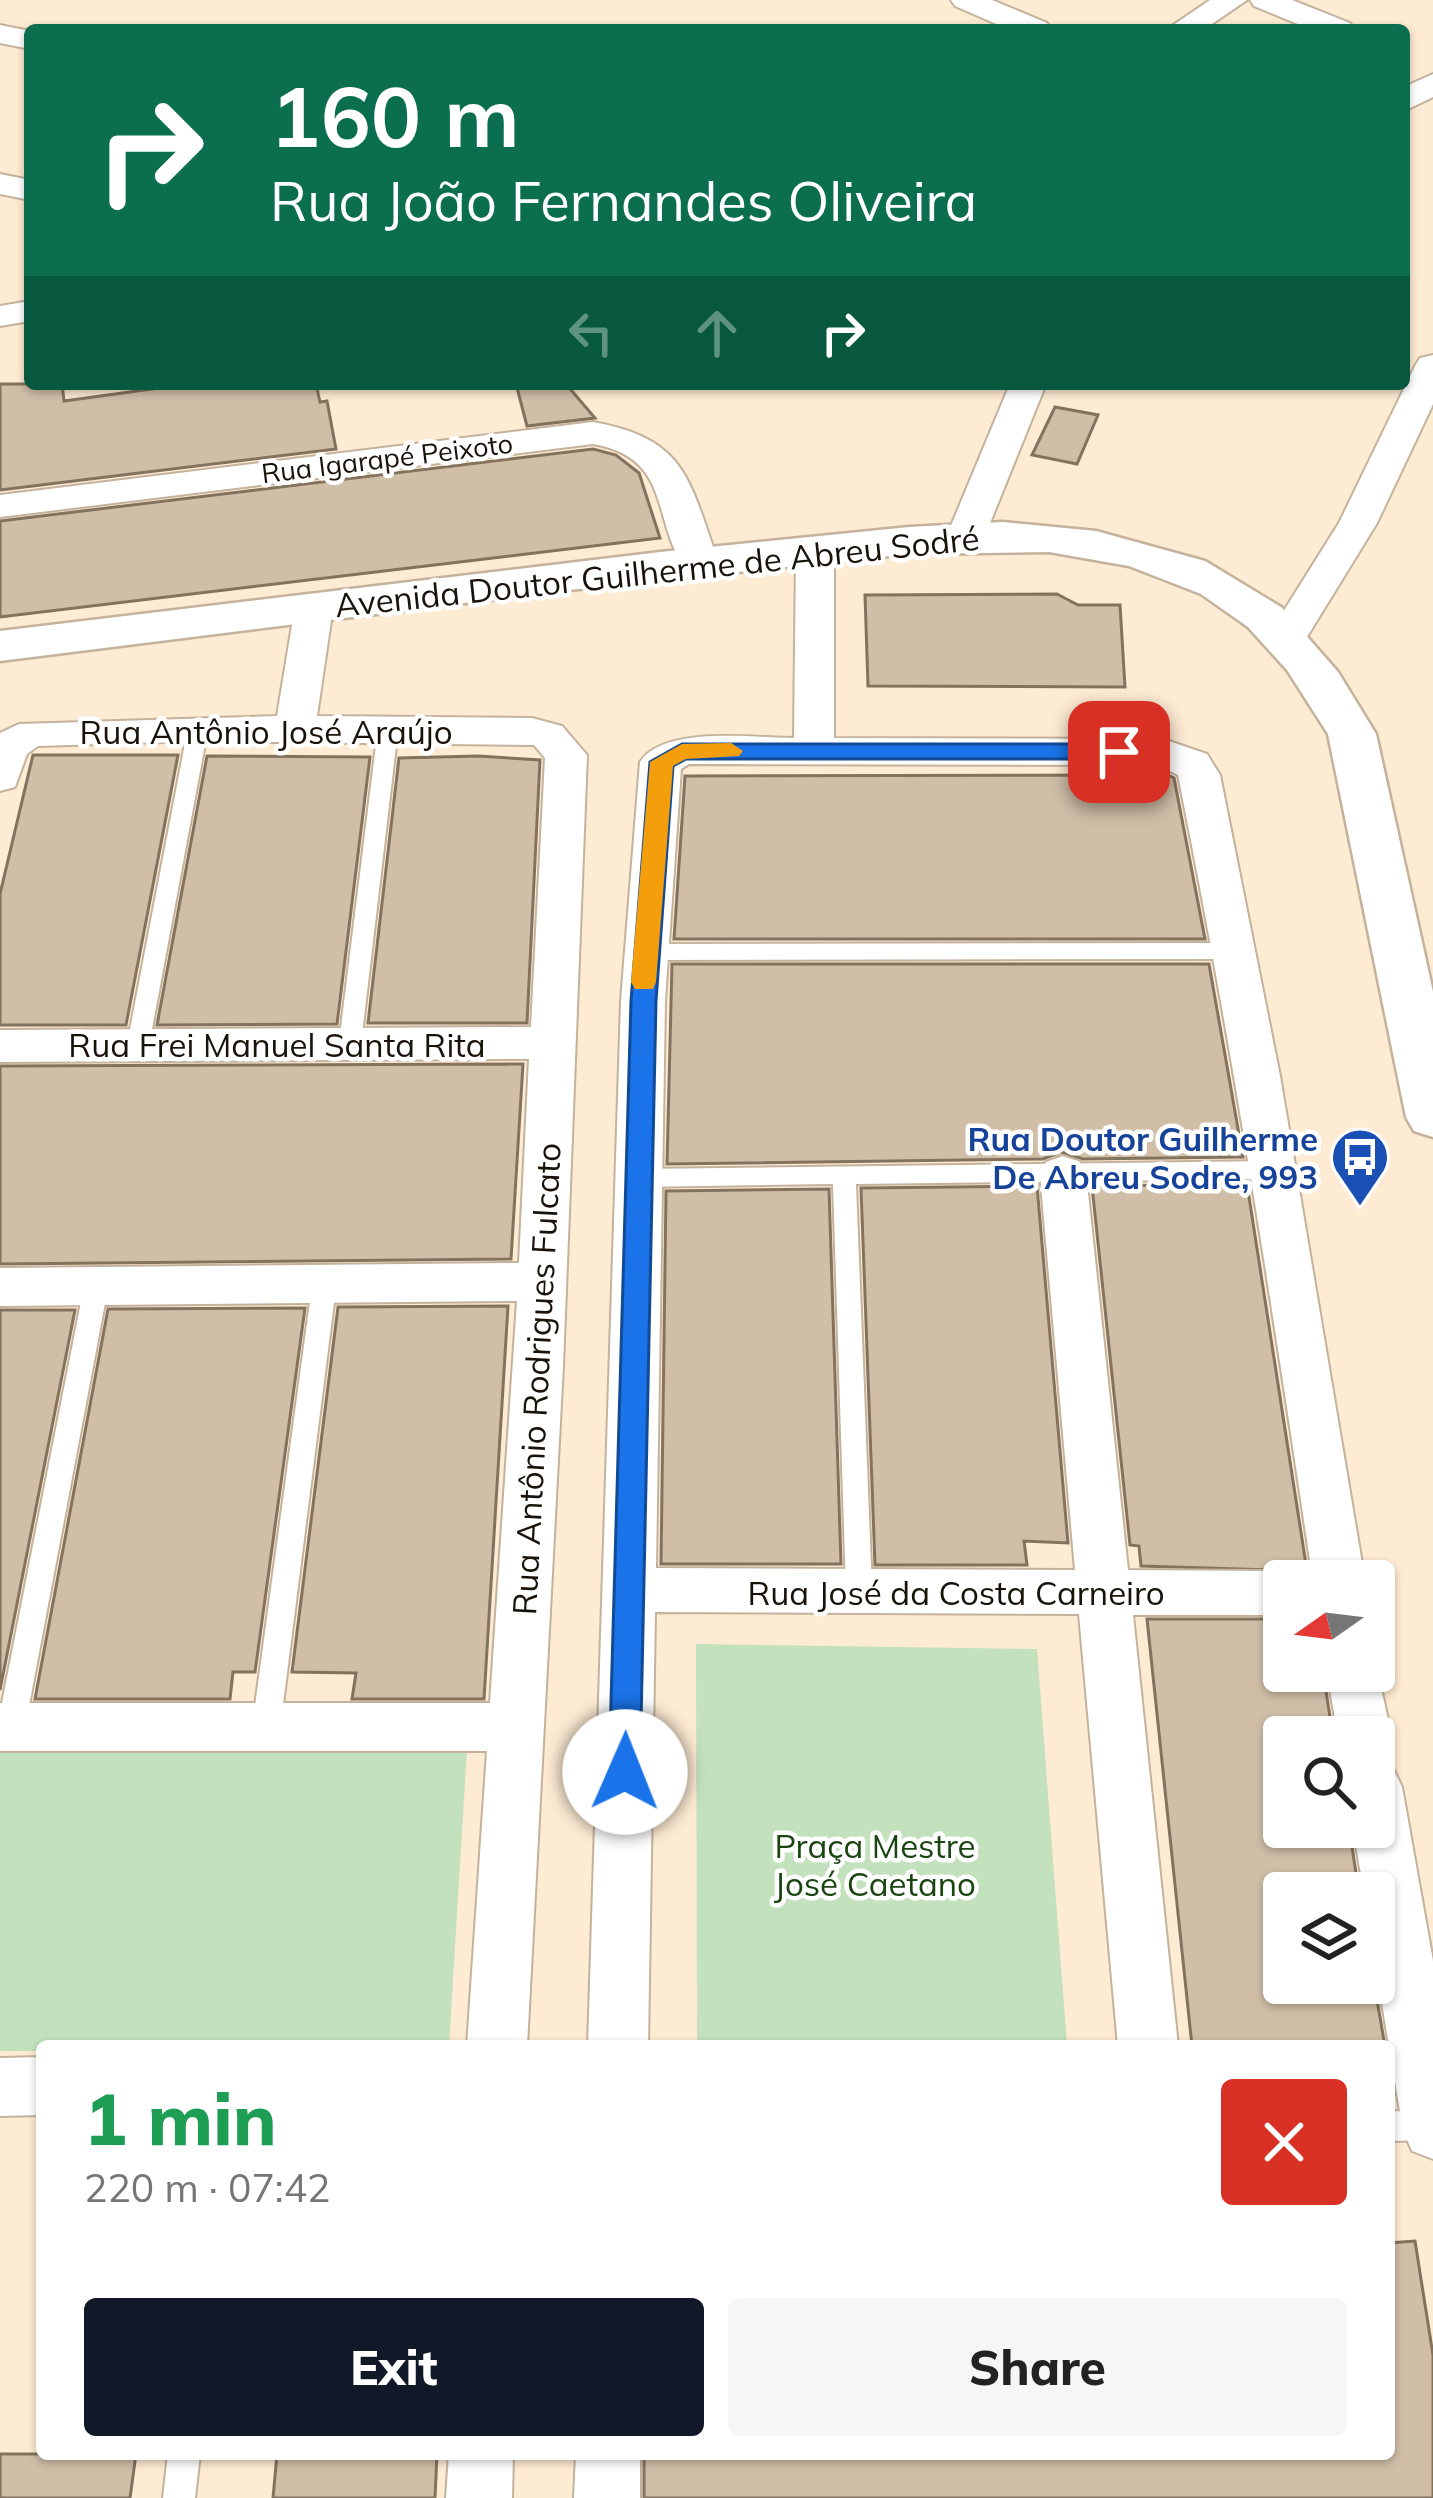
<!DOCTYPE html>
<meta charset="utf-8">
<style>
:root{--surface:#fff;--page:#f6f6f6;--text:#222;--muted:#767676;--accent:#111827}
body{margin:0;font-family:Mulish,sans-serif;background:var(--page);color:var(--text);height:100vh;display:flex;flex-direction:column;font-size:45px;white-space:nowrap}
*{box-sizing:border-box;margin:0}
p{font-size:39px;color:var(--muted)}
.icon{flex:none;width:66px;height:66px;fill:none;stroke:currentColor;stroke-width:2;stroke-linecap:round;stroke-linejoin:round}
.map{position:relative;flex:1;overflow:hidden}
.sheet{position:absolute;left:36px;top:2040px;width:1359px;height:420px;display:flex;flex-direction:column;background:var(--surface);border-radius:12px;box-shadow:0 3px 9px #0004}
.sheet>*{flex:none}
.guide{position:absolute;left:24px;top:24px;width:1386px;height:366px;border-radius:12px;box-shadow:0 3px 9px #0004;background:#0b6e4f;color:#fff;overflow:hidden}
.needle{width:78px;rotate:256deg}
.controls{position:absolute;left:1263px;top:1560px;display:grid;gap:24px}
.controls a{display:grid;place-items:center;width:132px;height:132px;border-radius:12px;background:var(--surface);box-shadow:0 3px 9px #0004;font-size:60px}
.pin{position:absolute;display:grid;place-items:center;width:102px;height:102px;color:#fff;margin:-51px;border-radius:24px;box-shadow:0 6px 18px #0006}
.me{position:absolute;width:132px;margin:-66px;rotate:1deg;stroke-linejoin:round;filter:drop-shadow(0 0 9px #0008)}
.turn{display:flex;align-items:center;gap:42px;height:252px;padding:0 48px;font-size:54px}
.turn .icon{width:156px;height:156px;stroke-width:2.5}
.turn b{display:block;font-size:84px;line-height:102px}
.lanes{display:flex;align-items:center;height:114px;padding:0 48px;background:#0003;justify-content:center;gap:60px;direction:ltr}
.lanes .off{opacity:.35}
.round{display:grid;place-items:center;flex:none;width:126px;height:126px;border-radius:12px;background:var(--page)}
.headline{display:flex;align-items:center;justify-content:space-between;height:204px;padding:0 48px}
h1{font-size:72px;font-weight:800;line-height:90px;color:#1e9e55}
.cta{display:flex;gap:24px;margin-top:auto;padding:24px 48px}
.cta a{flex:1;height:138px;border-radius:12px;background:var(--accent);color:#fff;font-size:48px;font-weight:800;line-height:138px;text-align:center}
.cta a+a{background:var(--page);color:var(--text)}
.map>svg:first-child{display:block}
</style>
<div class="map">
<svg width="1433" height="2498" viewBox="0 0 1433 2498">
<rect width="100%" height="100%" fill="#feebd3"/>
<g fill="#c3e1bd">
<polygon points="696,1644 1037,1649 1067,2045 697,2046"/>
<polygon points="467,1750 449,2046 42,2046 42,2051 0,2051 0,1751"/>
</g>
<g fill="#d0bea7" stroke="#83735e" stroke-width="3">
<polygon points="0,384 62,384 64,401 188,384 316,384 320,402 327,401 336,449 0,490"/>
<polygon points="516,384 566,384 595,418 527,426"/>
<polygon points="1055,407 1098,415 1077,464 1032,455"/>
<polygon points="593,449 616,455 639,473 660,538 0,617 0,521"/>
<polygon points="1057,594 1078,605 1120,605 1125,687 868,686 865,595"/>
<polygon points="33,755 178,755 126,1025 0,1025 0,894"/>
<polygon points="207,756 370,757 337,1024 157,1025"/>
<polygon points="478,756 540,760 527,1023 368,1023 399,758"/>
<polygon points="1168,775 1174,778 1205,939 674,939 685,776"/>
<polygon points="672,964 1209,964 1243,1157 1083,1159 1061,1152 1043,1159 667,1164"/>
<polygon points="523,1064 511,1259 0,1264 0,1066"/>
<polygon points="1247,1184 1307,1571 1141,1566 1139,1546 1130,1545 1092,1186"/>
<polygon points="1037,1186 1068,1543 1024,1541 1027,1565 875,1565 861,1188"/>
<polygon points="829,1189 841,1564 661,1564 666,1191"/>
<polygon points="508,1306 484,1699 352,1699 356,1673 292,1672 338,1307"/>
<polygon points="305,1308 255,1672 233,1672 230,1699 35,1699 108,1309"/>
<polygon points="0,1310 75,1310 0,1690"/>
<polygon points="1147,1619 1284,1619 1284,1671 1323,1671 1333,1737 1284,1737 1284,1827 1349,1827 1359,1893 1284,1893 1284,1983 1374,1983 1385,2046 1192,2046"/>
<polygon points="1415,2241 1433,2355 1433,2498 644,2498 644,2454 1389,2454 1389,2243"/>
<polygon points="0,2454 136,2454 130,2498 0,2498"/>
<polygon points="277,2454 437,2454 435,2498 273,2498"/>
</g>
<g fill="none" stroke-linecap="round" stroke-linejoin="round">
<g stroke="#c4b29c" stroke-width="4">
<g id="service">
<polygon points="198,721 208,728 149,1045 138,1053 127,1045 188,728"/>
<polygon points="388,722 398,729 361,1043 350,1051 339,1043 378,729"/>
<polygon points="1236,943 1247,951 1236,959 645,960 634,952 645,944"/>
<polygon points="1277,1161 1289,1170 1277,1179 856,1184 872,1591 868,1599 859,1602 850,1599 846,1591 833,1184 639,1187 627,1178 639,1169"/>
<polygon points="96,1278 105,1280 108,1287 25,1727 21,1735 11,1739 0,1733 0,1713 84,1287 87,1280"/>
<polygon points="324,1278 333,1280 336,1287 280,1728 276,1736 266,1740 256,1736 252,1728 312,1287 315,1280"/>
<polygon points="1389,2111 1433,2112 1433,2140 1389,2141"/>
<polygon points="168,2454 200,2454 195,2498 163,2498"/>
</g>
</g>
<g stroke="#c4b29c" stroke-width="4">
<g id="minor">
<polygon points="951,0 992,0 1047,23 1051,30 1010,30 955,6"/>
<polygon points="1210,0 1247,0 1203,30 1166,30"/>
<polygon points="1250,0 1292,0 1350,23 1354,30 1312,30 1254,6"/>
<polygon points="0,25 30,31 30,49 0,43"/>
<polygon points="1433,74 1433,97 1404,111 1404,87"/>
<polygon points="0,174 30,180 30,200 0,194"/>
<polygon points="30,301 30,321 0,326 0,306"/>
<polygon points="1433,355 1433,404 1377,523 1302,645 1288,648 1274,645 1268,636 1339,523 1415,366 1420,358"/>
<polygon points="1010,384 1046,384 986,533 980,541 954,541 948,533"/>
<path d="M 593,422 C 687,439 689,480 718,561 L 713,569 L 685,569 C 651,518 672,458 593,444 L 0,517 L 0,495 Z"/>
<path d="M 815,537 L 828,541 L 834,549 L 834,738 L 1163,739 L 1207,754 L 1220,775 L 1280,1076 L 1365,1581 L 1313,1581 C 1273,1311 1232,1042 1178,775 L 1158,765 L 689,764 L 681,769 L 665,1001 L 656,1568 L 1075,1570 L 1040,1174 L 1046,1162 L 1063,1156 L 1080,1162 L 1086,1174 L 1128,1570 L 1284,1571 L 1305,1581 L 1284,1581 L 1284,1615 L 1133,1615 L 1178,2046 L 1118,2046 L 1079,1614 L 655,1612 L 648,2046 L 588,2046 L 621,1001 L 640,762 C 664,725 754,738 794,738 L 796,549 L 802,541 Z"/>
<polygon points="314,595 328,598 333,607 317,716 532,718 562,726 587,755 563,1366 527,2046 467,2046 487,1751 0,1751 0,1703 490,1703 517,1301 0,1306 0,1268 519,1263 529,1059 0,1062 0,1030 531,1027 545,758 534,745 198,741 38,746 27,754 15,787 0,791 0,733 19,724 277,716 295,607 300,598"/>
<polygon points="1374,1657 1392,1737 1384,1754 1374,1758 1374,1737 1338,1737 1327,1671 1374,1671"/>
<polygon points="1374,1762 1394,1770 1402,1787 1433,1961 1433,2159 1412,2151 1403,2130 1374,1955 1374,1893 1364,1893 1353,1827 1374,1827"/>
<polygon points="42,2057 42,2115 0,2116 0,2058"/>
<polygon points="449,2454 513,2454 512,2498 446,2498"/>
<polygon points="576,2454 640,2454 640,2498 574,2498"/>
</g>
</g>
<g stroke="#c4b29c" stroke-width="5">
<polygon id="tertiary" points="1003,522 1096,531 1205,561 1281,607 1338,672 1376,734 1433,992 1433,1137 1414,1131 1406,1117 1328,734 1287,670 1248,627 1201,594 1129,566 1049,552 909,554 569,590 0,661 0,631 660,552 909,527"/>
</g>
<use href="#service" fill="#fff" fill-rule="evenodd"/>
<use href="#minor" fill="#fff" fill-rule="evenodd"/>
<use href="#tertiary" fill="#fff" fill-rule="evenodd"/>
</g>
<polygon fill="#1a73e8" stroke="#114b97" stroke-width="3" points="682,744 1119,744 1131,752 1119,759 686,759 673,766 656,1001 640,1772 636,1782 625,1786 613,1782 609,1772 631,1001 650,762"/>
<polygon fill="#f59e0b" points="731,743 743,751 739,756 686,759 673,766 656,982 653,989 635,989 631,982 650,762 682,744"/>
<defs>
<g id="bus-pin" transform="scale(3)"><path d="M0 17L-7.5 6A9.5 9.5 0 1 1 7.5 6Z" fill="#1a4fb4" stroke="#fff"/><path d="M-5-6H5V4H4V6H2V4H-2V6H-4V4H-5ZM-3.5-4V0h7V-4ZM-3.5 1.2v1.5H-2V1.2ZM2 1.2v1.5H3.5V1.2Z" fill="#fff"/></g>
</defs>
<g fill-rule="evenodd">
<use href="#bus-pin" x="1360" y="1157"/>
</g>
<g text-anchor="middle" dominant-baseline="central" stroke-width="9" stroke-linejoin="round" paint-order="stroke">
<g font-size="27" fill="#18120a" stroke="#fff">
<text transform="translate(387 458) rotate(-7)">Rua Igarapé Peixoto</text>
</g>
<g font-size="33" fill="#18120a" stroke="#fff">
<text transform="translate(657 571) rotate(-6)">Avenida Doutor Guilherme de Abreu Sodré</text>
<text x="266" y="731">Rua Antônio José Araújo</text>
<text x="277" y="1044">Rua Frei Manuel Santa Rita</text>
<text transform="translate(536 1379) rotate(-87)">Rua Antônio Rodrigues Fulcato</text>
<text x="956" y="1592">Rua José da Costa Carneiro</text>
</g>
<g font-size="33" font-weight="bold" fill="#164399" stroke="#fff" text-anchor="end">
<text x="1318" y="1138">Rua Doutor Guilherme<tspan x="1318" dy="38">De Abreu Sodre, 993</tspan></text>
</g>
<g font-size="33" fill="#1a4511" stroke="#fff">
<text x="875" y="1845">Praça Mestre<tspan x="875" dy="38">José Caetano</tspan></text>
</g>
</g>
</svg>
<div class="controls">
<a><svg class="needle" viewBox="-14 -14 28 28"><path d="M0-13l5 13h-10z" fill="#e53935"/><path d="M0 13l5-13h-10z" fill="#767676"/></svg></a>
<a><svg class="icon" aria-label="search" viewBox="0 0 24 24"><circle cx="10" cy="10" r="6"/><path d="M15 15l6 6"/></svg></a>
<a><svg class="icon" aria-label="layers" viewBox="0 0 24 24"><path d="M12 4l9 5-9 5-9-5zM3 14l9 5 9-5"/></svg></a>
</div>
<div class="pin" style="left:1119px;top:752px;background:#d93025"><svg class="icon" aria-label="arrive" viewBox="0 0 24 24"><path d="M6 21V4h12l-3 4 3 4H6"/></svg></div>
<svg class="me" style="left:625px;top:1772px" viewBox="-20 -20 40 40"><circle r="19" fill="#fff"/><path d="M0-13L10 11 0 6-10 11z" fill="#1a73e8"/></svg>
<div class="guide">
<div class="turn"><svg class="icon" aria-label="right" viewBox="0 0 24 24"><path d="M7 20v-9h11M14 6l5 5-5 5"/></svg><div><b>160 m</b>Rua João Fernandes Oliveira</div></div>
<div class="lanes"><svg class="icon off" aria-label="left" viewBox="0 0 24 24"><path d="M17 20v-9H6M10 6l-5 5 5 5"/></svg><svg class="icon off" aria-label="ahead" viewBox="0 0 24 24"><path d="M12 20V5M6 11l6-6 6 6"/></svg><svg class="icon" aria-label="right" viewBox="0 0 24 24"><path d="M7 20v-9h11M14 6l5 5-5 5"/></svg></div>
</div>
<section class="sheet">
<div class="headline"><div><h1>1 min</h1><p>220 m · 07:42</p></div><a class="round" style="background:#d93025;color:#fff"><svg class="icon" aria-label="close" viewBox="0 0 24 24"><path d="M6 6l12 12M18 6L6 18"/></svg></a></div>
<div class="cta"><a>Exit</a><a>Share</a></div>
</section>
</div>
